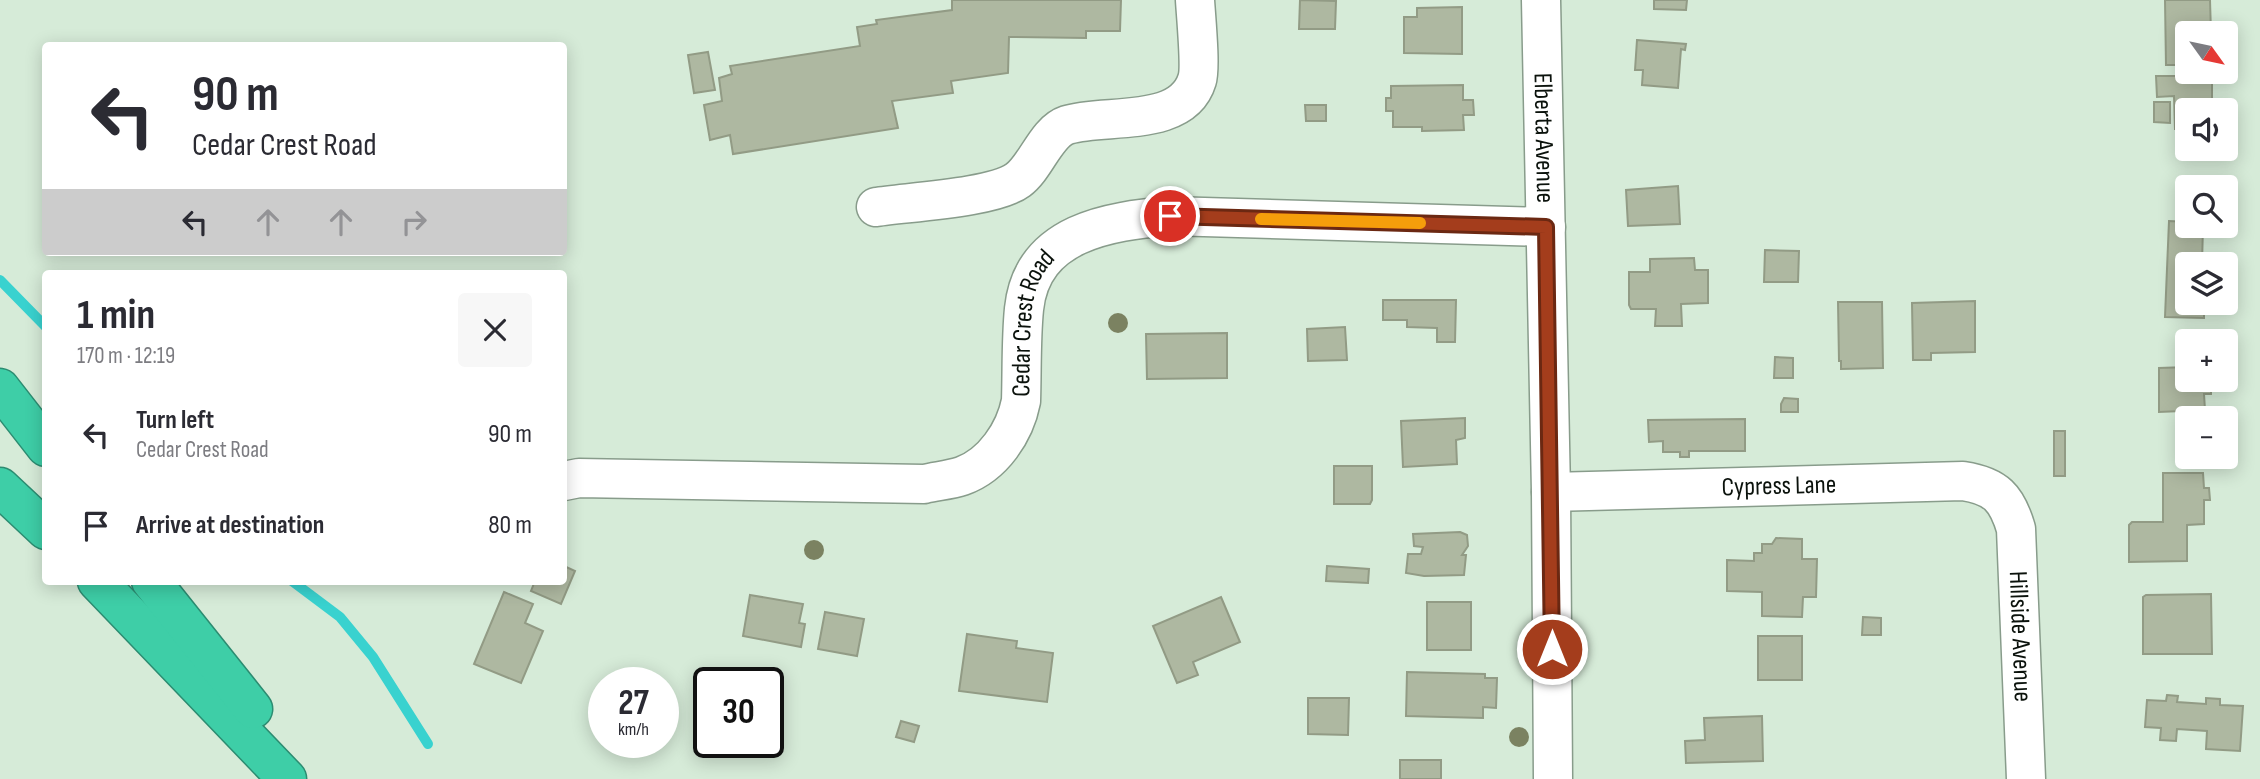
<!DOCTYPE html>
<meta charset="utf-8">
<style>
:root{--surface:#fff;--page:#f7f7f7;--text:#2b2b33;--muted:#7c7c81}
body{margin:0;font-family:"Sofia Sans Condensed",sans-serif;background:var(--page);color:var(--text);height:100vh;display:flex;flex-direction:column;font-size:26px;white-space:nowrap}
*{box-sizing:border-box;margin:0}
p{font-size:23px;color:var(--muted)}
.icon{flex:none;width:38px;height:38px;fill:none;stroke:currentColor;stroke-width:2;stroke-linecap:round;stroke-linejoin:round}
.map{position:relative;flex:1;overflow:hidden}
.sheet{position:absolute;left:42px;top:270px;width:525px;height:315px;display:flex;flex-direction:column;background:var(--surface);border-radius:7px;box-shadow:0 4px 18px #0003}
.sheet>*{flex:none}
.top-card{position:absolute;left:42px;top:42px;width:525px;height:214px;border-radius:7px;box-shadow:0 4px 18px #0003;background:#fff;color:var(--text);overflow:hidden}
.needle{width:46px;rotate:123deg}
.controls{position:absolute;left:2175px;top:21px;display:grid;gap:14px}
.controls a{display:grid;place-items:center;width:63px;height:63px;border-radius:7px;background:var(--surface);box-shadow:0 4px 18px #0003;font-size:35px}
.speed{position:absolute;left:588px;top:667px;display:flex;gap:14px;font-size:35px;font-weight:700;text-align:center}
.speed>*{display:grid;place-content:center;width:91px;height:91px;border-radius:50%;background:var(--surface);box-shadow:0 4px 18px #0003;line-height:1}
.speed small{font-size:18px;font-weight:400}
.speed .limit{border:4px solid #111;border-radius:10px;background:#fff;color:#111}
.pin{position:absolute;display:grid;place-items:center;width:60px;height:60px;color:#fff;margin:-30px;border:4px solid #fff;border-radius:50%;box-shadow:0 2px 7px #0007}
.me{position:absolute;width:77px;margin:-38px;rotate:0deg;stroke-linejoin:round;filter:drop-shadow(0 0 5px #0008)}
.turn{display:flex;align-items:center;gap:24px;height:147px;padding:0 35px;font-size:32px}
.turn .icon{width:91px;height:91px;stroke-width:2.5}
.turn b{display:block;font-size:49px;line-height:60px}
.lanes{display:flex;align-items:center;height:66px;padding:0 35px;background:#0003;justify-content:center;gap:35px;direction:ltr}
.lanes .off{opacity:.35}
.round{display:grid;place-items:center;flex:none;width:74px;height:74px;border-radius:7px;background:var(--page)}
.summary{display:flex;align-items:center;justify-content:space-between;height:119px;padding:0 35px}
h1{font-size:42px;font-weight:700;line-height:52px}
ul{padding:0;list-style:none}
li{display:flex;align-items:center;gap:21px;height:91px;padding:0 35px}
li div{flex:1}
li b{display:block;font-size:26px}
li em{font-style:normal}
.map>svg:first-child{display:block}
</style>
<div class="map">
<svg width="2260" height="779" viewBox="0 0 2260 779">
<rect width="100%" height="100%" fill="#d6ebd8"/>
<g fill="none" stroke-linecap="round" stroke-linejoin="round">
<g stroke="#39d2cf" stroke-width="10">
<polyline points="0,280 46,327"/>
<polyline points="292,581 340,617 373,657 428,744"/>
</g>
</g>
<g fill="#aeb8a1" stroke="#929b85" stroke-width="2">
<polygon points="952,0 1121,0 1120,31 1086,31 1086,38 1009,37 1008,73 951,81 953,93 892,101 898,128 733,154 730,135 710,140 704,105 722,101 719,78 732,74 730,66 860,46 857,27 877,24 876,20 952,10"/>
<polygon points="1300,0 1336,1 1335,29 1299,29"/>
<polygon points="1654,0 1687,0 1686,10 1654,9"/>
<polygon points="2165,0 2210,0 2211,33 2188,33 2188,72 2212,72 2212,110 2188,110 2188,129 2175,129 2174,96 2157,97 2156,76 2176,76 2176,65 2166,65"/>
<polygon points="1462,7 1462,54 1404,53 1404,17 1417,17 1417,8"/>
<polygon points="1637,40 1686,44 1685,50 1681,49 1678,88 1642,85 1643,70 1635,70"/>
<polygon points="708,52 715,90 694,93 688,55"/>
<polygon points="1463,85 1463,100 1473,100 1474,115 1463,115 1464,130 1422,131 1422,127 1393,127 1393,111 1386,111 1386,98 1391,98 1391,86"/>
<polygon points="2154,102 2170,102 2170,123 2154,122"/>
<polygon points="1305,105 1326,105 1326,121 1306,121"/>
<polygon points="1678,186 1680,224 1628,226 1626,190"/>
<polygon points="2169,221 2188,222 2188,226 2203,226 2202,264 2188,264 2188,303 2204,303 2204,318 2165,317"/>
<polygon points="1765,250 1799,251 1798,282 1764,282"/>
<polygon points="1694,258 1695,270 1708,270 1708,303 1681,304 1682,326 1655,326 1656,309 1631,309 1629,305 1629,272 1650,272 1650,259"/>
<polygon points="1383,300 1456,300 1455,342 1437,342 1437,328 1407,327 1407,320 1383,320"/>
<polygon points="1975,301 1975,352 1931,353 1931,360 1913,360 1912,303"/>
<polygon points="1838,302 1882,302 1883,368 1841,369 1841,361 1839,361"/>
<polygon points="1345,327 1347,360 1308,361 1307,329"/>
<polygon points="1227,333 1227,378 1147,379 1146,334"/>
<polygon points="1775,357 1793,358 1793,378 1774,378"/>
<polygon points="2188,367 2188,380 2211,382 2211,394 2204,394 2205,410 2159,412 2159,368"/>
<polygon points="1784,398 1798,399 1798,412 1781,412 1781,404"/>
<polygon points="1465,418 1465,438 1456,440 1457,464 1403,467 1401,421"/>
<polygon points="1745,419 1745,451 1689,451 1689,457 1680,457 1680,452 1663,452 1663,441 1649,442 1648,420"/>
<rect x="2054" y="431" width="11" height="45"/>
<polygon points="1334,466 1372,466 1372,500 1370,504 1334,504"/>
<polygon points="2163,473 2203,473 2204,488 2209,488 2210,500 2204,500 2204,524 2187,525 2187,561 2129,562 2129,525 2132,522 2163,522"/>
<polygon points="1460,532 1467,535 1468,546 1462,555 1466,555 1464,575 1424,576 1406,573 1408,554 1421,554 1423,547 1414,546 1413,534"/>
<polygon points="1776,538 1802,539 1802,559 1817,559 1816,597 1803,597 1802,617 1762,616 1762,592 1727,591 1727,560 1754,561 1754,553 1762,553 1762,544 1772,544"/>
<polygon points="564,566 575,571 561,604 531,591 535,581 564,581"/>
<polygon points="1327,566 1369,569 1368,583 1326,581"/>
<polygon points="504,592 533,604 525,623 543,631 521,683 474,664"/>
<polygon points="2211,594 2212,654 2143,654 2143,597 2146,595"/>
<polygon points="750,595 803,604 799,623 805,624 801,647 743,636"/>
<polygon points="1221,597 1240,642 1193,662 1198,675 1177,683 1153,626"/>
<rect x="1427" y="602" width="44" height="48"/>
<polygon points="825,612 864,619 857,656 818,649"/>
<polygon points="1863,617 1881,618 1881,635 1862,635"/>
<polygon points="967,634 1017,641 1016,648 1053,653 1047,702 959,691"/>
<rect x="1758" y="636" width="44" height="44"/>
<polygon points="1407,672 1485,674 1485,678 1497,678 1496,708 1483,707 1483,718 1406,716"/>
<polygon points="2167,695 2178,696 2177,702 2206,704 2206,698 2220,699 2220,705 2243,706 2240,751 2206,749 2207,731 2177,729 2176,741 2160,740 2161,728 2145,727 2147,700 2166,701"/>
<polygon points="1308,698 1349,698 1348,735 1308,734"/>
<polygon points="1762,716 1763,761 1686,763 1685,741 1705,740 1704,718"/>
<polygon points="901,721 919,726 914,742 896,737"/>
<rect x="1400" y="760" width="41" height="19"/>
</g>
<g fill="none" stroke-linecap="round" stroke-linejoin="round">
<g stroke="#889c8b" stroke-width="41">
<g id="minor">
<path id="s1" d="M 1541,0 L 1551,492 L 1553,779"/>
<path d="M 876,207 C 909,202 994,198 1018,180 C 1036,167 1046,132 1067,125 C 1105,113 1182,129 1197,80 C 1201,68 1196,17 1195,0"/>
<path id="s2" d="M 564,481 L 579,478 L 924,484 C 937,481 950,480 962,476 C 993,465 1015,432 1021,401 C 1022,371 1021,339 1024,309 C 1032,232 1109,221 1170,216 L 1546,227"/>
<path id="s3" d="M 1551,492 L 1963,481 C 1996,486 2007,498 2016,529 L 2026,779"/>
</g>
</g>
<g stroke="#2c8c71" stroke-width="41">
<g id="highway">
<polyline points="0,388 46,447"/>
<polyline points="0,487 46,530"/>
<polyline points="97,581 287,779"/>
<polyline points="151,581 253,709"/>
</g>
</g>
<use href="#minor" stroke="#fff" stroke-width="38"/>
<use href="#highway" stroke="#3ecea7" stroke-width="38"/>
</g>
<g fill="#7b8261">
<circle cx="1118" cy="323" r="10"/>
<circle cx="814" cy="550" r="10"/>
<circle cx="1519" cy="737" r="10"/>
</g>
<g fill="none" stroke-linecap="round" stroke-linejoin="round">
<g stroke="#6b2812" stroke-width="18">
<polyline id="route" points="1170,216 1546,227 1552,649"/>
</g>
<use href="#route" stroke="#a43d1c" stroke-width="12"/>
<polyline stroke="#f59e0b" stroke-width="12" points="1261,219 1420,223"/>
</g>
<g text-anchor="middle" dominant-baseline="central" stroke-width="5" stroke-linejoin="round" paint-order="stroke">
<g font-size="26" fill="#0b120c" stroke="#d6ebd8">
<text stroke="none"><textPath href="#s1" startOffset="138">Elberta Avenue</textPath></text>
<text stroke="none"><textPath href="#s2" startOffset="578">Cedar Crest Road</textPath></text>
<text stroke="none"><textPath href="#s3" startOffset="228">Cypress Lane</textPath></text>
<text stroke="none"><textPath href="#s3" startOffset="597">Hillside Avenue</textPath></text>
</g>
</g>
</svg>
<div class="controls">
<a><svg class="needle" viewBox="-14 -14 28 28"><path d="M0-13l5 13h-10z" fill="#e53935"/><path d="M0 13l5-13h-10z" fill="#7c7c81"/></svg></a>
<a><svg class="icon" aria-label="sound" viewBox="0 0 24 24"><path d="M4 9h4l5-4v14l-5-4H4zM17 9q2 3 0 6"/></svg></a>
<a><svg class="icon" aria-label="search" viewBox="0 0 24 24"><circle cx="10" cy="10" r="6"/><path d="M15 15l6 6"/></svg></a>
<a><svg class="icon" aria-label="layers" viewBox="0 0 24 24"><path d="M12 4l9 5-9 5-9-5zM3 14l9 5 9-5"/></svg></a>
<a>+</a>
<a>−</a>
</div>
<div class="speed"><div>27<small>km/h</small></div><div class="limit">30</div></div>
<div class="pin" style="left:1170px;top:216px;background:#d93025"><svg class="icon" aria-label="arrive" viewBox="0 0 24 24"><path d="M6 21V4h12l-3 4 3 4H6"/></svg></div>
<svg class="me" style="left:1552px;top:649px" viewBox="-20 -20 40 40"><circle r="17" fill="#a43d1c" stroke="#fff" stroke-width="3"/><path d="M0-11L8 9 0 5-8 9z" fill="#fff"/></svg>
<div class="top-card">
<div class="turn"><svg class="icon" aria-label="left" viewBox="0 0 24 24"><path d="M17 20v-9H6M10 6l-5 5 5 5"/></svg><div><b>90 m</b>Cedar Crest Road</div></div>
<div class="lanes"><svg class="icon" aria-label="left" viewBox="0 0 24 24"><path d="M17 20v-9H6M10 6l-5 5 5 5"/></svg><svg class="icon off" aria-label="ahead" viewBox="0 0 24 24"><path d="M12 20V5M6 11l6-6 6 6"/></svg><svg class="icon off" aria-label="ahead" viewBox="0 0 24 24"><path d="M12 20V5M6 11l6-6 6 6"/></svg><svg class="icon off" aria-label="right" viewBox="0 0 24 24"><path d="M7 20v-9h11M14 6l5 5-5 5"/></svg></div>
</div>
<section class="sheet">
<div class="summary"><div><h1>1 min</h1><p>170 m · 12:19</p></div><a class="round"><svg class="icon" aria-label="close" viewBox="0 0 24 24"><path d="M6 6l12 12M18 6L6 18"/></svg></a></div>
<ul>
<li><svg class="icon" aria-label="left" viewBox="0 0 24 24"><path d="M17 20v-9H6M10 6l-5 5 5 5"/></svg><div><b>Turn left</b><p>Cedar Crest Road</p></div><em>90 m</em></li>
<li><svg class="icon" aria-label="arrive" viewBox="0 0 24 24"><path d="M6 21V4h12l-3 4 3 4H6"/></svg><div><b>Arrive at destination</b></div><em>80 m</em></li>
</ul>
</section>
</div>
